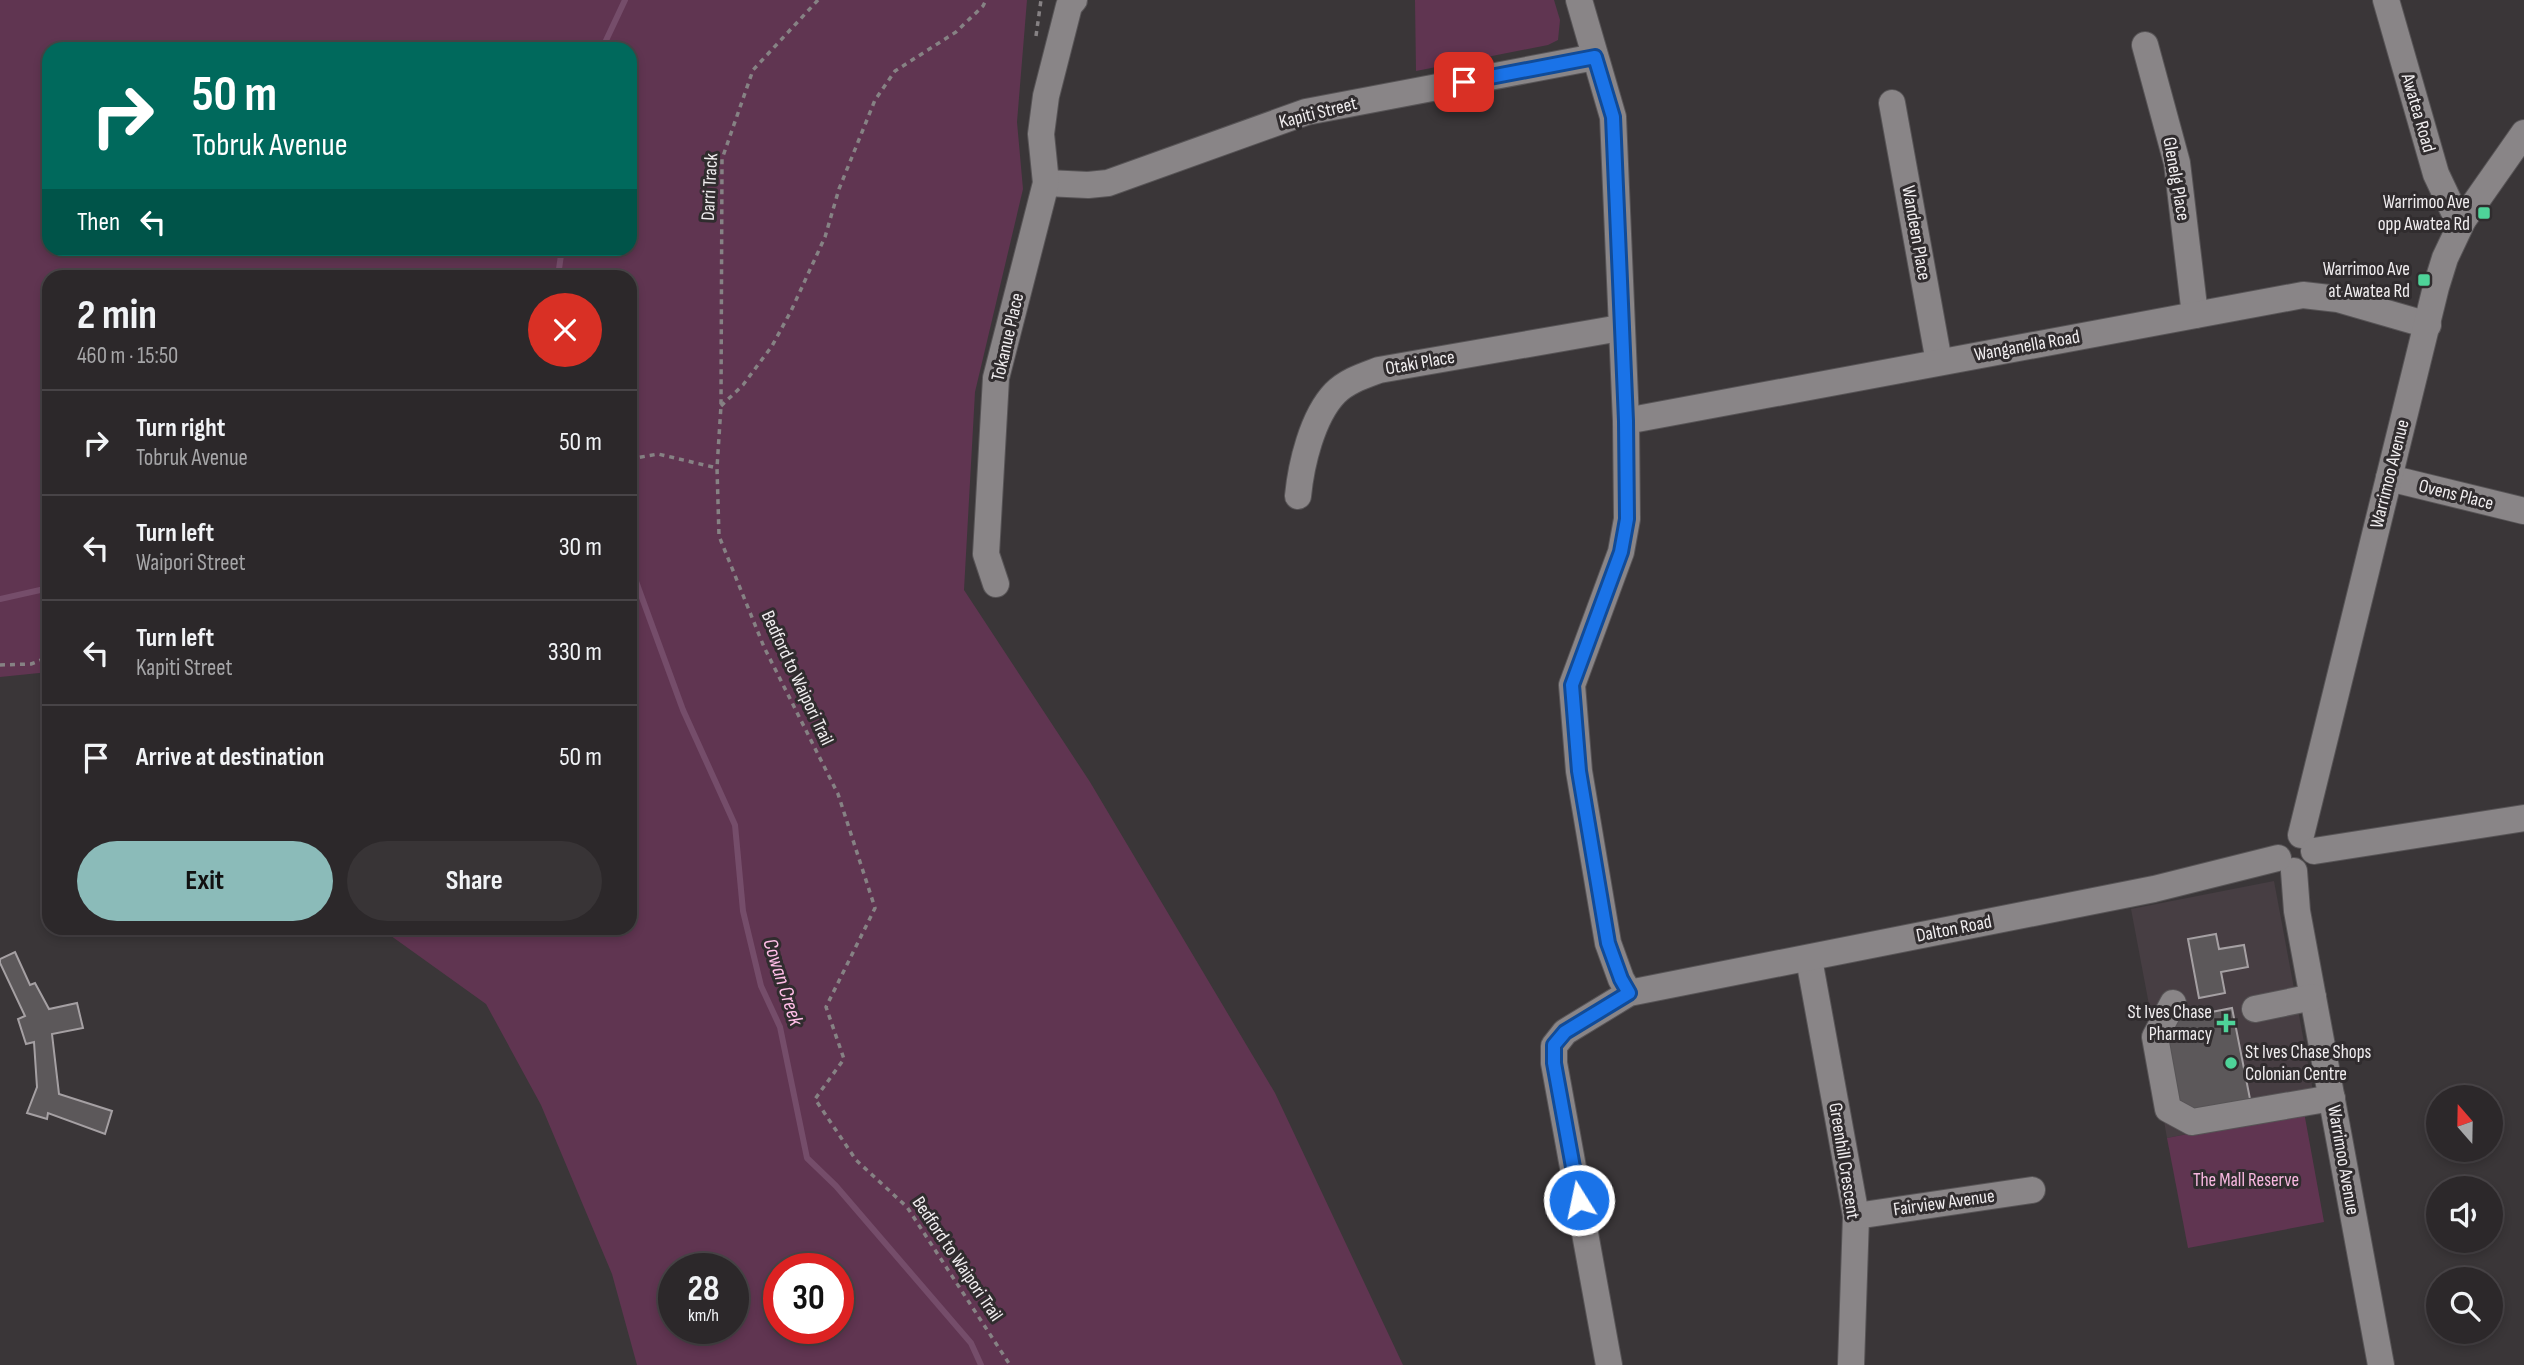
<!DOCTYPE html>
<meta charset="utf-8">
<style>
:root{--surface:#2c282a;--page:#383436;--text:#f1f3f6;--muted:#a6a6a8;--line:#484447;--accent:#8bbbb9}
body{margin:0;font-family:"Sofia Sans Condensed",sans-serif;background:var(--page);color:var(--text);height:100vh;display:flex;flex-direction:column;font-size:26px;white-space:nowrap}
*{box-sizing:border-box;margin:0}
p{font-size:23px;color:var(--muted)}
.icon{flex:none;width:38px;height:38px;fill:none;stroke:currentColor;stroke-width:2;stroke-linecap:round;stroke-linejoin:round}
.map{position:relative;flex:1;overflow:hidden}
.panel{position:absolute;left:42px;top:270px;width:595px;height:665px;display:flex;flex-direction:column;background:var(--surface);border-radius:21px;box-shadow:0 4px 10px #0003,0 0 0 2px var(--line)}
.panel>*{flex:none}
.guide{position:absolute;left:42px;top:42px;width:595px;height:214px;border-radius:21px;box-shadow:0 4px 10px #0003,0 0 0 2px var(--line);background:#00695c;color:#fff;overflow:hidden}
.needle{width:46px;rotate:340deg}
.tools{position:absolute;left:2426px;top:1085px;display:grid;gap:14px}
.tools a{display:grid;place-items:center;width:77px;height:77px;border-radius:50%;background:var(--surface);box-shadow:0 4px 10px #0003,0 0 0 2px var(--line);font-size:35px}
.speed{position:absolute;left:658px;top:1253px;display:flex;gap:14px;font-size:35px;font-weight:700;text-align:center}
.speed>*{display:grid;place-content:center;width:91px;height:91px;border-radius:50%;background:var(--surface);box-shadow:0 4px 10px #0003,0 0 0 2px var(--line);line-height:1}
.speed small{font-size:18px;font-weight:400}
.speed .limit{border:10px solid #d22;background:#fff;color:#111}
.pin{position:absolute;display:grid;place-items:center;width:60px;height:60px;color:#fff;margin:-30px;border-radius:14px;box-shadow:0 4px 10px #0006}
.me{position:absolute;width:77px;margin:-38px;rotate:350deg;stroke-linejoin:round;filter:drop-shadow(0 0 5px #0008)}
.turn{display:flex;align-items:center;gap:24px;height:147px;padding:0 35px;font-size:32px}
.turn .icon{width:91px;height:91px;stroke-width:2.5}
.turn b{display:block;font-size:49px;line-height:60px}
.then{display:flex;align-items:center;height:66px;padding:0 35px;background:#0003;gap:14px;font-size:26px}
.round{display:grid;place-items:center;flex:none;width:74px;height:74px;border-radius:37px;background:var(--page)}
.head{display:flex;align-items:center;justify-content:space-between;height:119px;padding:0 35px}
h1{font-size:42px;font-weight:700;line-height:52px}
.cta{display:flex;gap:14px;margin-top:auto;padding:14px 35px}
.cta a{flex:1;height:80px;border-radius:42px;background:var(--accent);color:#111;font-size:28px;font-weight:700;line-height:80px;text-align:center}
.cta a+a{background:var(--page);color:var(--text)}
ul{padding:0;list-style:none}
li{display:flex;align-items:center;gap:21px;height:105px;padding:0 35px;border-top:2px solid var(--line)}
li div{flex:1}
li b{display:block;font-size:26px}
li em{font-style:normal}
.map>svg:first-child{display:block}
</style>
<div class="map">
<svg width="2524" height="1365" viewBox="0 0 2524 1365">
<rect width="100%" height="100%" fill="#3a3638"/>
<polygon fill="#473e43" points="2274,881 2317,1112 2304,1112 2167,1138 2149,1036 2153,1026 2131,909"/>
<g fill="#603551" fill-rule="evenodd">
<path d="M 0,0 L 1027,0 L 1017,122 L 1023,189 L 975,392 L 964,590 L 1090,782 L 1275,1093 L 1403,1365 L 637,1365 L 612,1274 L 541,1105 L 486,1004 L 380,928 L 630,928 L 630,276 L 49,276 L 49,672 L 0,677 ZM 49,49 L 630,49 L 630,248 L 49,248 ZM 674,1269 L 733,1269 L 733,1328 L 674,1328 ZM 779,1269 L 838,1269 L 838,1328 L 779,1328 Z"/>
<polygon points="1415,0 1554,0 1560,20 1558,40 1548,45 1416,71"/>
<polygon points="2304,1112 2324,1222 2188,1248 2167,1138"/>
</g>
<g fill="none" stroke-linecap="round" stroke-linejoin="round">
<g stroke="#754d6a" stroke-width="6">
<polyline points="602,49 625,0"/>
<polyline points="558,276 562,248"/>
<polyline points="630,565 683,710 735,825 743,911 761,986 780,1027 807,1158 836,1186 971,1343 981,1365"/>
<polyline points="0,599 49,588"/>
</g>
</g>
<g fill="#5c585a" stroke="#a5a0a3" stroke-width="2">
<polygon points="2216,934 2219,949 2244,945 2248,967 2221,972 2225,993 2199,998 2188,939"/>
<polygon points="15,952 30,985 35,983 49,1009 77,1003 83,1028 52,1034 59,1094 112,1111 105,1134 48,1113 47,1119 27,1113 37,1087 34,1042 26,1044 18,1019 25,1016 0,963 0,959"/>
<polygon points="2232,1008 2251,1104 2189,1116 2176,1108 2164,1037 2171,1020"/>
</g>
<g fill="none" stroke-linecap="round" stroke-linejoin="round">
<g stroke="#575456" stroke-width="28">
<g id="minor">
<polyline points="1579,0 1613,117 1626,421 1627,519 1621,552 1572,685 1579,771 1608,943 1621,979 1629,993"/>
<polyline points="2386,0 2436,174 2454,212 2463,220"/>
<polyline points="2145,45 2177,163 2195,315"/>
<polyline points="1892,103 1939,362"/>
<polyline points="1046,183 1088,185 1108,183 1306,112 1595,57"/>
<polyline points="1626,421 2303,295 2338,299 2428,325"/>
<polyline points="2389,478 2524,511"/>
<path d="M 1298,496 C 1301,465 1312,417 1335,393 C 1347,381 1363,376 1379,370 L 1620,328"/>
<polyline points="996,584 986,554 996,378 1046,183 1041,134 1046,96 1069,6 1074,0"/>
<polyline points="2301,835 2436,287 2445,258 2463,220 2524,133"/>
<polyline points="2314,851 2524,818"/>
<polyline points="2294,871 2297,911 2381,1365"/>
<polyline points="1809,959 1856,1216 1851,1365"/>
<polyline points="2173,1003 2155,1037 2168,1109 2192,1122 2332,1098"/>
<polyline points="2255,1009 2313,997"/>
<polyline points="1856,1216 2032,1190"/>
<polyline points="1609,1365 1554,1063 1554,1046 1565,1032 1629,993 2154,889 2278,858"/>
</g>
</g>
<g stroke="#868284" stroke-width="3.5" stroke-dasharray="5 5" stroke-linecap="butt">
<polyline points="818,0 753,70 722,159 721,406 717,468 719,536 764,647 838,794 875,908 826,1007 844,1059 815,1099 856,1160 907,1207 1010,1365"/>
<polyline points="1036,36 1041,0"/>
<polyline points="721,406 743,385 772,346 791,311 825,237 839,189 875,100 895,71 956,32 983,6 986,0"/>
<polyline points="630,459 658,454 717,468"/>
<polyline points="0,665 31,664 49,657"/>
</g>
<use href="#minor" stroke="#898587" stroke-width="26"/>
</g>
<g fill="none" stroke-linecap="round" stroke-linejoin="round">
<g stroke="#114b97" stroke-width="18">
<polyline id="route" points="1464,82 1595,57 1613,117 1626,421 1627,519 1621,552 1572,685 1579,771 1608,943 1621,979 1629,993 1565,1032 1554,1045 1554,1063 1579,1200"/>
</g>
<use href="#route" stroke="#1a73e8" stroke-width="12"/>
</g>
<g fill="#4ed399" stroke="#302c2e" stroke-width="2.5">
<rect x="2477" y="206" width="14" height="14" rx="3.5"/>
<rect x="2417" y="273" width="14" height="14" rx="3.5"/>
<path d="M2222.5 1012.5h7v7h7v7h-7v7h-7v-7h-7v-7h7z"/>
<circle cx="2231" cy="1063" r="7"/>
</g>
<g text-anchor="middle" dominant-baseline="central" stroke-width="6" stroke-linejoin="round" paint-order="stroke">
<g font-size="19" fill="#f0edef" stroke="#302c2e">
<text transform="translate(1318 113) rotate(-14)">Kapiti Street</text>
<text transform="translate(2418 113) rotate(74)">Awatea Road</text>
<text transform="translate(2176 179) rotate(80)">Glenelg Place</text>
<text transform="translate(710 187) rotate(-87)">Darri Track</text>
<text transform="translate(1916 233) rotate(80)">Wandeen Place</text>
<text transform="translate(1008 337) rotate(-77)">Tokanue Place</text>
<text transform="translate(2027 346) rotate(-10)">Wanganella Road</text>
<text transform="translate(1420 363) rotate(-10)">Otaki Place</text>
<text transform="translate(2390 474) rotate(-76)">Warrimoo Avenue</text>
<text transform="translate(2456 495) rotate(14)">Ovens Place</text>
<text transform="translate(797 678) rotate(65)">Bedford to Waipori Trail</text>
<text transform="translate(1954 929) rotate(-11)">Dalton Road</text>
<text transform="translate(2343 1160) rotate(80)">Warrimoo Avenue</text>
<text transform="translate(1844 1161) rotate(81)">Greenhill Crescent</text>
<text transform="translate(1944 1203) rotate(-8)">Fairview Avenue</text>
<text transform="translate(957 1259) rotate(56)">Bedford to Waipori Trail</text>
</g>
<g font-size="19" fill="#f0edef" stroke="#302c2e" text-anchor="end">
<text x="2470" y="202">Warrimoo Ave<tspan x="2470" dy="22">opp Awatea Rd</tspan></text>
<text x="2410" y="269">Warrimoo Ave<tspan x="2410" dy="22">at Awatea Rd</tspan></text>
<text x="2212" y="1012">St Ives Chase<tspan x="2212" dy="22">Pharmacy</tspan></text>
<text x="2245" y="1052" text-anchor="start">St Ives Chase Shops<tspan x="2245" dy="22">Colonian Centre</tspan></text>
</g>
<g font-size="19" fill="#f8b8e0" stroke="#302c2e">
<text x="2246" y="1180">The Mall Reserve</text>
</g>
<g font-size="21" font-style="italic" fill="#ffbee7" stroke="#302c2e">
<text transform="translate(783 982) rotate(72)">Cowan Creek</text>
</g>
</g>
</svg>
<div class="tools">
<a><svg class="needle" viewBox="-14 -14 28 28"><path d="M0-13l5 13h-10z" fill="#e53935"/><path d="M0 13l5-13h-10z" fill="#a6a6a8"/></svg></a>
<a><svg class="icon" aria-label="sound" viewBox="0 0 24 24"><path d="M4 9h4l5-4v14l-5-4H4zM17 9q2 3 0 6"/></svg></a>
<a><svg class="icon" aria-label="search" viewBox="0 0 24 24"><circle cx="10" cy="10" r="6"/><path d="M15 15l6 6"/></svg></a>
</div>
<div class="speed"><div>28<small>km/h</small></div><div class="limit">30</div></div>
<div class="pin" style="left:1464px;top:82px;background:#d93025"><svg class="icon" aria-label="arrive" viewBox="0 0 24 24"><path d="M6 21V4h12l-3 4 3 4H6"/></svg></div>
<svg class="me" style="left:1579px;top:1200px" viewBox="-20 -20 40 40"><circle r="17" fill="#1a73e8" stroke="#fff" stroke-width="3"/><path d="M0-11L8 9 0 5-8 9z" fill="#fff"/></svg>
<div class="guide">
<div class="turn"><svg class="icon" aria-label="right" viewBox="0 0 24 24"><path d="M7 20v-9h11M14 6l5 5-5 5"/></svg><div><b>50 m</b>Tobruk Avenue</div></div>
<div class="then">Then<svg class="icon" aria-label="left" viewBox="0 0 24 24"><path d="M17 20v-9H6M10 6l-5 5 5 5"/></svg></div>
</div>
<section class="panel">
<div class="head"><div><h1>2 min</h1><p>460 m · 15:50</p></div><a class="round" style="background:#d93025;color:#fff"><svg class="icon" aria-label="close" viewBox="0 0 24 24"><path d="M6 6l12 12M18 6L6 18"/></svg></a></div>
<ul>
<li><svg class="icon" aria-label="right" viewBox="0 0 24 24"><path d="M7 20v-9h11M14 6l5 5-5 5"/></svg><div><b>Turn right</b><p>Tobruk Avenue</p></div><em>50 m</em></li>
<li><svg class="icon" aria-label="left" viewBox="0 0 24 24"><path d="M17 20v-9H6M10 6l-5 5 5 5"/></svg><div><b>Turn left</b><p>Waipori Street</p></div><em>30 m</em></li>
<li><svg class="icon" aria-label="left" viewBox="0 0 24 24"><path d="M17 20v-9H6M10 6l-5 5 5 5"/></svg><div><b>Turn left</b><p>Kapiti Street</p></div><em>330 m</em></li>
<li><svg class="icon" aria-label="arrive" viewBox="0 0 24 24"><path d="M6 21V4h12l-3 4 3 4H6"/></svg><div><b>Arrive at destination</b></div><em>50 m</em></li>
</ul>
<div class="cta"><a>Exit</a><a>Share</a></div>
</section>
</div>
